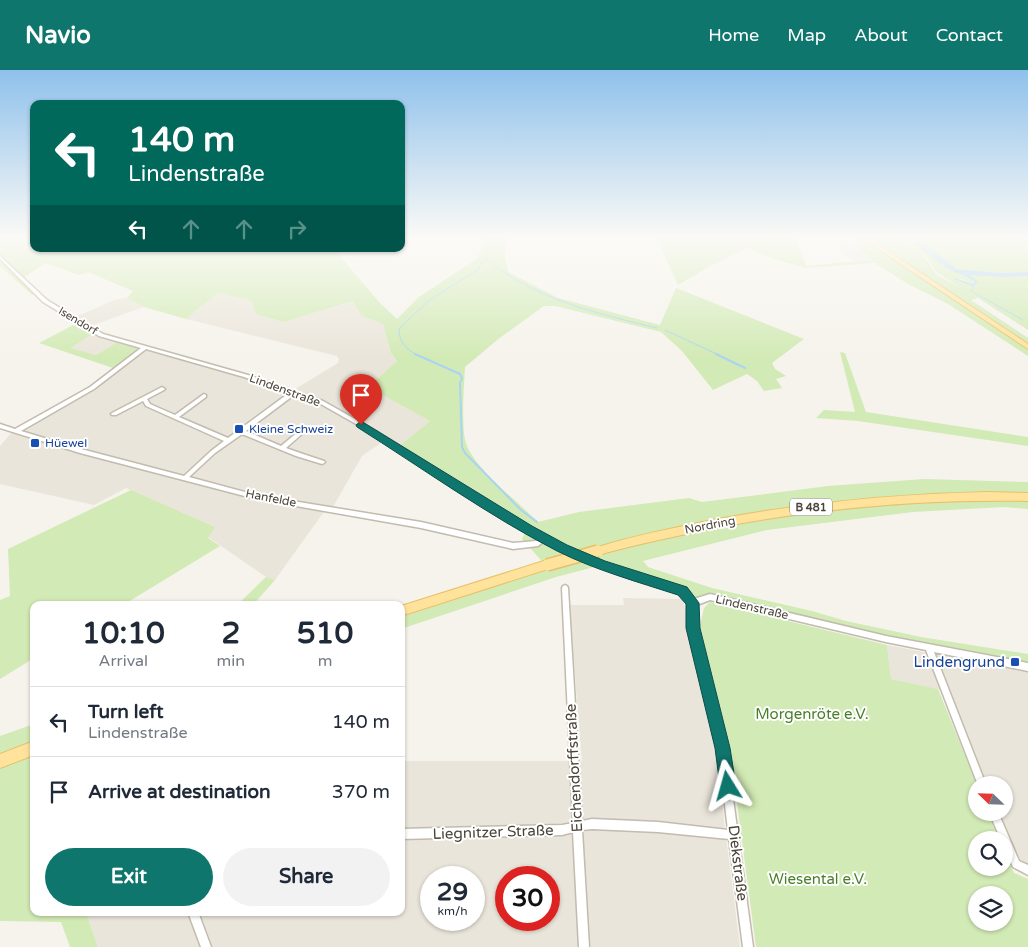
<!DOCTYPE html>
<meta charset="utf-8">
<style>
:root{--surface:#fff;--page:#f2f2f3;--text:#1f2937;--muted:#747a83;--line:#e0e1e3;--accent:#0f766e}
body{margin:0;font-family:"Varela Round",sans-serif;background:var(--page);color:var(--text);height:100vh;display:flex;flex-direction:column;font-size:19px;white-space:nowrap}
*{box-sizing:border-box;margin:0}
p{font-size:16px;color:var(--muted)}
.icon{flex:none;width:28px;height:28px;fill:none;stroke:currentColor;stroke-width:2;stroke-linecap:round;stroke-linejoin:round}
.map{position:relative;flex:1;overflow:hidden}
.panel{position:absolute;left:30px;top:531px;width:375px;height:315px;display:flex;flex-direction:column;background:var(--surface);border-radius:10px;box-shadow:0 1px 4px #0004}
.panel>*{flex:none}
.guide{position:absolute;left:30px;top:30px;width:375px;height:152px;border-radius:10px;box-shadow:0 1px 4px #0004;background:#00695c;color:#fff;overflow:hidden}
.needle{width:32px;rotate:293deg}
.fabs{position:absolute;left:968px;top:706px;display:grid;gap:10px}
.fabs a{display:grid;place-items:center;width:45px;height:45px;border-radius:50%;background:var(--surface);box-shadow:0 1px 4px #0004;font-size:25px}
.speed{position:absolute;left:420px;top:796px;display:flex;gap:10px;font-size:25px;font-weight:700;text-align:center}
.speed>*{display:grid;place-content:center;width:65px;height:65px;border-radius:50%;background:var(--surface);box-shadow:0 1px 4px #0004;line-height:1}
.speed small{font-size:12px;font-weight:400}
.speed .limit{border:8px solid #d22;background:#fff;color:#111}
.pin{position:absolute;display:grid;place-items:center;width:42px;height:42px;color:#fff;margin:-51px -21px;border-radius:50% 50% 50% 0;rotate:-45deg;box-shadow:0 0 5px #0007}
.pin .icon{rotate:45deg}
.me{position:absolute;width:55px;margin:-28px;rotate:352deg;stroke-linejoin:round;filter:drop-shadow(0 0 4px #0008)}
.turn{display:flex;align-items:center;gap:18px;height:105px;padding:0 15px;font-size:22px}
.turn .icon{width:65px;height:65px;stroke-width:2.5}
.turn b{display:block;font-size:35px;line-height:42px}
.lanes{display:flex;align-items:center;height:48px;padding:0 15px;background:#0003;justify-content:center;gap:25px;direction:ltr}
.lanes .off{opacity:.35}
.eta{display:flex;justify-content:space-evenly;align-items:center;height:85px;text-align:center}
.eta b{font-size:30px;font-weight:700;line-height:35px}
.action{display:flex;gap:10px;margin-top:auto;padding:10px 15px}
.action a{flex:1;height:58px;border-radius:30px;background:var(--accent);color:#fff;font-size:20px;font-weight:700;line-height:58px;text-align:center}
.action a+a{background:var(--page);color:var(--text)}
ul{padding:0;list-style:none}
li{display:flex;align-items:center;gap:15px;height:70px;padding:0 15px;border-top:1px solid var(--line)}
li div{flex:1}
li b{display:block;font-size:19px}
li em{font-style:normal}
header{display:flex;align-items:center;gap:30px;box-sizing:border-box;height:70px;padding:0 25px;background:var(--accent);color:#fff}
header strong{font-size:24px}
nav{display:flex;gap:28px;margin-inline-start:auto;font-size:18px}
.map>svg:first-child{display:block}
</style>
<header>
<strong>Navio</strong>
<nav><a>Home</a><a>Map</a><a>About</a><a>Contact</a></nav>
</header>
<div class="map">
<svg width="1028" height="877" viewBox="0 0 1028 877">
<rect width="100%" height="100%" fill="#f6f3ec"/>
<g fill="#eae5da" fill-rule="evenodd">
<polygon points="218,223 252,231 284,252 354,231 362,246 383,254 391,283 397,291 369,317 430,351 397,378 385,370 362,386 333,437 323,443 275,510 266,507 208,467 215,457 126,418 94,435 0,414 0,376 13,361 88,317 141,277 246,306 292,321 338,293 339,289 337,286 186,249"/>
<polygon points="127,228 144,237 88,257 73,248 117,229"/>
<polygon points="95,262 119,271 96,285 70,278"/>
<path d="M 623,528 L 683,529 L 699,604 L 712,651 L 719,687 L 724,751 L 740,877 L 98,877 L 86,843 L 401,842 L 401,691 L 582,691 L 569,535 L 624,535 ZM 431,808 L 474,808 L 474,850 L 431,850 ZM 506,808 L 549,808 L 549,850 L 506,850 Z"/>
<polygon points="887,575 1028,602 1028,795 1021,792 999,743 1004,742 1004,715 987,715 947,621 891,609"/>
</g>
<g fill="#d2eab5" fill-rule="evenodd">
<path d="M 0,167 L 34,167 L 34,179 L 115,179 L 119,183 L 131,179 L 346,179 L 337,183 L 381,234 L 397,249 L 419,227 L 478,188 L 483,171 L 480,167 L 507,167 L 505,186 L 508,202 L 558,228 L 660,255 L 676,218 L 804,269 L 772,293 L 775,299 L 786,306 L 776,309 L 782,318 L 764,321 L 757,311 L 747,304 L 713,320 L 682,281 L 661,262 L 555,236 L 544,236 L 497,270 L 465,297 C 464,314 461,358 466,373 C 473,397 519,433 538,452 L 579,442 L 689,428 L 702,432 L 828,416 L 924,409 L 1028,412 L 1028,439 L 1004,437 L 913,442 L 767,460 L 643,491 L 648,497 L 712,518 L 812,541 L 846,551 L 921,567 L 1028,584 L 1028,597 L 928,577 L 711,527 L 693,533 L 682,521 L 602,495 L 556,507 L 401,559 L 401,547 L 549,499 L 522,469 L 527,459 L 397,378 L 430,351 L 368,317 L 397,291 L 391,283 L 383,254 L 362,246 L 353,231 L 284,252 L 256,244 L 252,231 L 218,223 L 186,249 L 144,237 L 127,228 L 133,221 L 88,202 L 79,205 L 45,193 L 22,209 L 38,223 L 32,225 L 0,196 Z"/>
<polygon points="656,167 795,167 806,196 872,190 853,174 866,174 849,167 903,167 920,181 937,205 961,218 936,202 925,185 905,167 909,167 949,199 968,207 975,212 973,214 961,209 955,210 973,215 977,212 970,205 980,204 1004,207 1028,206 1028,260 978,228 971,230 1028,268 1028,286 948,234 908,214 875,193 806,198 774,189 748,178 712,195 678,215"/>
<polygon points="917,167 1028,167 1028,202 1001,203 956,199"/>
<polygon points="79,252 95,262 71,278 96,285 119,271 141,277 113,298 39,273"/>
<polygon points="840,282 845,283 866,342 1028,367 1028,376 858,351 816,348 824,340 855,342"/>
<polygon points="131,420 215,457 208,468 220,476 123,535 34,535 34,588 0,609 0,530 10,526 8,479"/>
<polygon points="266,507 275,510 253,535 237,535"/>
<path d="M 710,532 L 887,575 L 891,609 L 938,619 L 977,715 L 976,742 L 988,743 L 1000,770 L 976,770 L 976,798 L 1004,798 L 1004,780 L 1014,803 L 1028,809 L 1028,877 L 756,877 L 733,702 L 700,555 L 704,538 ZM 976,825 L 1004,825 L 1004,852 L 976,852 Z"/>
<polygon points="34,654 34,842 86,843 98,877 70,877 61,852 0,851 0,666"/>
</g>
<polygon fill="#e5e3e0" points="831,167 841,167 871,190 853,191 838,178 843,177 840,174 842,173 834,167"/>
<path fill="#a9d4f2" d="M 909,167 L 917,167 L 956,199 L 1001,203 L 1028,202 L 1028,206 L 1003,207 L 970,205 L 978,212 L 973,216 L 955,210 L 955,208 L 973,214 L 975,212 C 968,205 959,205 951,200 C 941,195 914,174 909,167 Z"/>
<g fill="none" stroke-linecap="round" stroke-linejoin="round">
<g stroke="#a9d4f2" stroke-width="1">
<path d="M 484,167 L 488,178 L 486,190 C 541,231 592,242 657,258"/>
<polyline points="974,216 971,221 1023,250"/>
<polyline points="665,260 719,285"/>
<path d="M 417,285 C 406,279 399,272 399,259 L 428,231 L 479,199 L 482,191 L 486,190"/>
</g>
<g stroke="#a9d4f2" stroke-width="2">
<polyline points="415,284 460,304 462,308 460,313 462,377 465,383 521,440 537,452"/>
<polyline points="716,284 745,298"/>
</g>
<g stroke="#c2bbae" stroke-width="3">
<g id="street">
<path d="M 0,186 L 47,230 L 103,264 L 248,305 L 323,331 L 376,361 L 530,457 L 565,476 L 604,493 L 684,519 L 694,529 L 710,524 L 886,566 L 1028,593 L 1028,601 L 934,582 L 986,715 L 978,715 L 926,580 L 886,572 L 710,530 L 697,535 L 697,558 L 726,677 L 753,877 L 743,877 L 729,769 L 658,762 L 592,759 L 582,760 L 589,877 L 579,877 L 573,762 L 562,765 L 401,769 L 401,759 L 562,755 L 573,753 L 562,518 L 563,516 L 565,515 L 567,516 L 568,518 L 582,751 L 592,749 L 658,752 L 728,760 L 718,677 L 689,558 L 689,534 L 680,523 L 600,497 L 561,480 L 544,471 L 538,476 L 513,479 L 421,458 L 256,429 L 80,383 L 0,358 L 0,354 L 15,359 L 90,317 L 141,278 L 99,266 L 43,232 L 0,189 ZM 146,279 L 244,307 L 289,323 L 228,368 L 179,347 L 206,327 L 206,325 L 204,324 L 175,345 L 150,334 L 147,329 L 164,320 L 165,319 L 162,317 L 112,343 L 111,344 L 112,345 L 116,345 L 143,331 L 146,336 L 224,371 L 211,381 L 184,406 L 81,379 L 21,361 L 94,319 ZM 294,325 L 319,333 L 372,363 L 526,461 L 539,468 L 536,471 L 513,473 L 421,452 L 256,425 L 189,407 L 215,383 L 242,364 L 296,386 L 322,394 L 324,393 L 325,392 L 324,391 L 300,383 L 286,378 L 303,363 L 304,362 L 303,361 L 299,361 L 281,376 L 246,361 Z"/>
<polygon points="989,742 998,742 1019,791 1028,795 1028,805 1013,797 1004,777 1004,770 1001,770"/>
<polygon points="188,842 198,842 211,877 201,877"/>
</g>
</g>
<g stroke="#e6c16a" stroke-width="2">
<g id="primary">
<polygon points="860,167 867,167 1028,274 1028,279"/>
<path d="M 987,422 L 1028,423 L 1028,431 C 923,429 819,438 716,458 C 676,466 637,474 598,485 L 594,484 L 593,481 L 594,478 L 598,477 C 636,465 674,458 712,450 C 804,433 894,424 987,422 Z"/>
<polygon points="547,490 551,492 552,495 551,498 401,546 401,536"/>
<polygon points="34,671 34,685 0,698 0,684"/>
</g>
</g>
<use href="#street" fill="#fff" fill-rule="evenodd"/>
<use href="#primary" fill="#ffe39c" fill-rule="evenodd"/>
<g stroke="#e6c16a" stroke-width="14" stroke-linecap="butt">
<polyline id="primary-bridge" points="547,495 598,481"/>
</g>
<use href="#primary-bridge" stroke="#ffe39c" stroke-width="11"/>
</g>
<linearGradient id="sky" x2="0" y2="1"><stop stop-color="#8fc1ec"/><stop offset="0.58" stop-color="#fbfaf6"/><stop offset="1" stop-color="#fbfaf6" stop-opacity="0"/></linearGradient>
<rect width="1028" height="289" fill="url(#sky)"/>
<path fill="#0f766e" stroke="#0a4d48" d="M 361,351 L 532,456 L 567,475 L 605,491 L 687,517 L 699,533 L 700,558 L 730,678 L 736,716 L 733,722 L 728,724 L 722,722 L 720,716 L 715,678 L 686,558 L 686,534 L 678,525 C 638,512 595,500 557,481 C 489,446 422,398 357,357 L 356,355 Z"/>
<g fill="#1a4fb4" stroke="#fff" stroke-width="2">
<rect x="234" y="354" width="10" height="10" rx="2.5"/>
<rect x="30" y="368" width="10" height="10" rx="2.5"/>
<rect x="1010" y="587" width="10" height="10" rx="2.5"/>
</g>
<g text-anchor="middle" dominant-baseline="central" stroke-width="4" stroke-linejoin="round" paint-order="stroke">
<g font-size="11" fill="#4b4439" stroke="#fff">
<text transform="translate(78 251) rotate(31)">Isendorf</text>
</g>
<rect fill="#fff" stroke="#817c74" stroke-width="1" x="790" y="428.5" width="42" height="17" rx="4"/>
<g font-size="11" font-weight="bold" fill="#4b4439">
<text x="811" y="437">B 481</text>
</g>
<g font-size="12" fill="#4b4439" stroke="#fff">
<text transform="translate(285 320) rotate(20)">Lindenstraße</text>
<text transform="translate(271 428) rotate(11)">Hanfelde</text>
<text transform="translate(710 455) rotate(-11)">Nordring</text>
<text transform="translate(752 537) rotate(13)">Lindenstraße</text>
</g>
<g font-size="12" fill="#164399" stroke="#fff" text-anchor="start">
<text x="249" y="359">Kleine Schweiz</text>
<text x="45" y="373">Hüewel</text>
</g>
<g font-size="15" fill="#164399" stroke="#fff" text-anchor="end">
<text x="1005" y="592">Lindengrund</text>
</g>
<g font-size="15" fill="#4a7f2a" stroke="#fff">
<text x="812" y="644">Morgenröte e.V.</text>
<text x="818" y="809">Wiesental e.V.</text>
</g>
<g font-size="15" fill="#4b4439" stroke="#fff">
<text transform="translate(574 698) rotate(-93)">Eichendorffstraße</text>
<text transform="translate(493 762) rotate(-2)">Liegnitzer Straße</text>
<text transform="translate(738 793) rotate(83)">Diekstraße</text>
</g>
</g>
</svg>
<div class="fabs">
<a><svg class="needle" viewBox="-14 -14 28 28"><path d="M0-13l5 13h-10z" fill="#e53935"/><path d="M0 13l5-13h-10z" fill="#747a83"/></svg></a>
<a><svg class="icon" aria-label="search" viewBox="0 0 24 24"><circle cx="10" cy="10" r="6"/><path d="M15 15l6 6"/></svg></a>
<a><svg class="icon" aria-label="layers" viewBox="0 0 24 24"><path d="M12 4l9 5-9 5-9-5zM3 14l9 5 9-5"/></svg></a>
</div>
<div class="speed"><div>29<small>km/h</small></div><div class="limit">30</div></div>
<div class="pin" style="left:361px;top:355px;background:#d93025"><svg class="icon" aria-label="arrive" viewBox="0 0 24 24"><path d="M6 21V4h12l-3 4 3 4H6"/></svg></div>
<svg class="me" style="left:728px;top:716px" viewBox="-20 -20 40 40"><path d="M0-17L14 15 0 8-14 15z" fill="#0f766e" stroke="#fff" stroke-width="4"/></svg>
<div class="guide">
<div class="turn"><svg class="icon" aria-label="left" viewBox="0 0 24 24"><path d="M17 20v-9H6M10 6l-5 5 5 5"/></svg><div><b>140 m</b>Lindenstraße</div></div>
<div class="lanes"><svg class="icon" aria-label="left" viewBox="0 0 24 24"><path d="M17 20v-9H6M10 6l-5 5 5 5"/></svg><svg class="icon off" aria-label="ahead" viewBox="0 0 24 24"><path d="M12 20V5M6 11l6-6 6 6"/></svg><svg class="icon off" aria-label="ahead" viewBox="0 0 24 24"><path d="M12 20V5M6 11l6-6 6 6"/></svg><svg class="icon off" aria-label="right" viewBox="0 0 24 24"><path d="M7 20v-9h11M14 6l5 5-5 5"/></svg></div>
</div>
<section class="panel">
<div class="eta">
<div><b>10:10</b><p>Arrival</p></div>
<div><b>2</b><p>min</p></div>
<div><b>510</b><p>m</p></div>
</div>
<ul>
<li><svg class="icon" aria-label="left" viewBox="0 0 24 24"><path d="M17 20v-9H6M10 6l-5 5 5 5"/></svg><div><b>Turn left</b><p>Lindenstraße</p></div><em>140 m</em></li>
<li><svg class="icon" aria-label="arrive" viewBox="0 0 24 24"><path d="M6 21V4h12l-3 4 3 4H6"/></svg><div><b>Arrive at destination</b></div><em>370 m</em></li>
</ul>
<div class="action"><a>Exit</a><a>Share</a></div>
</section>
</div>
